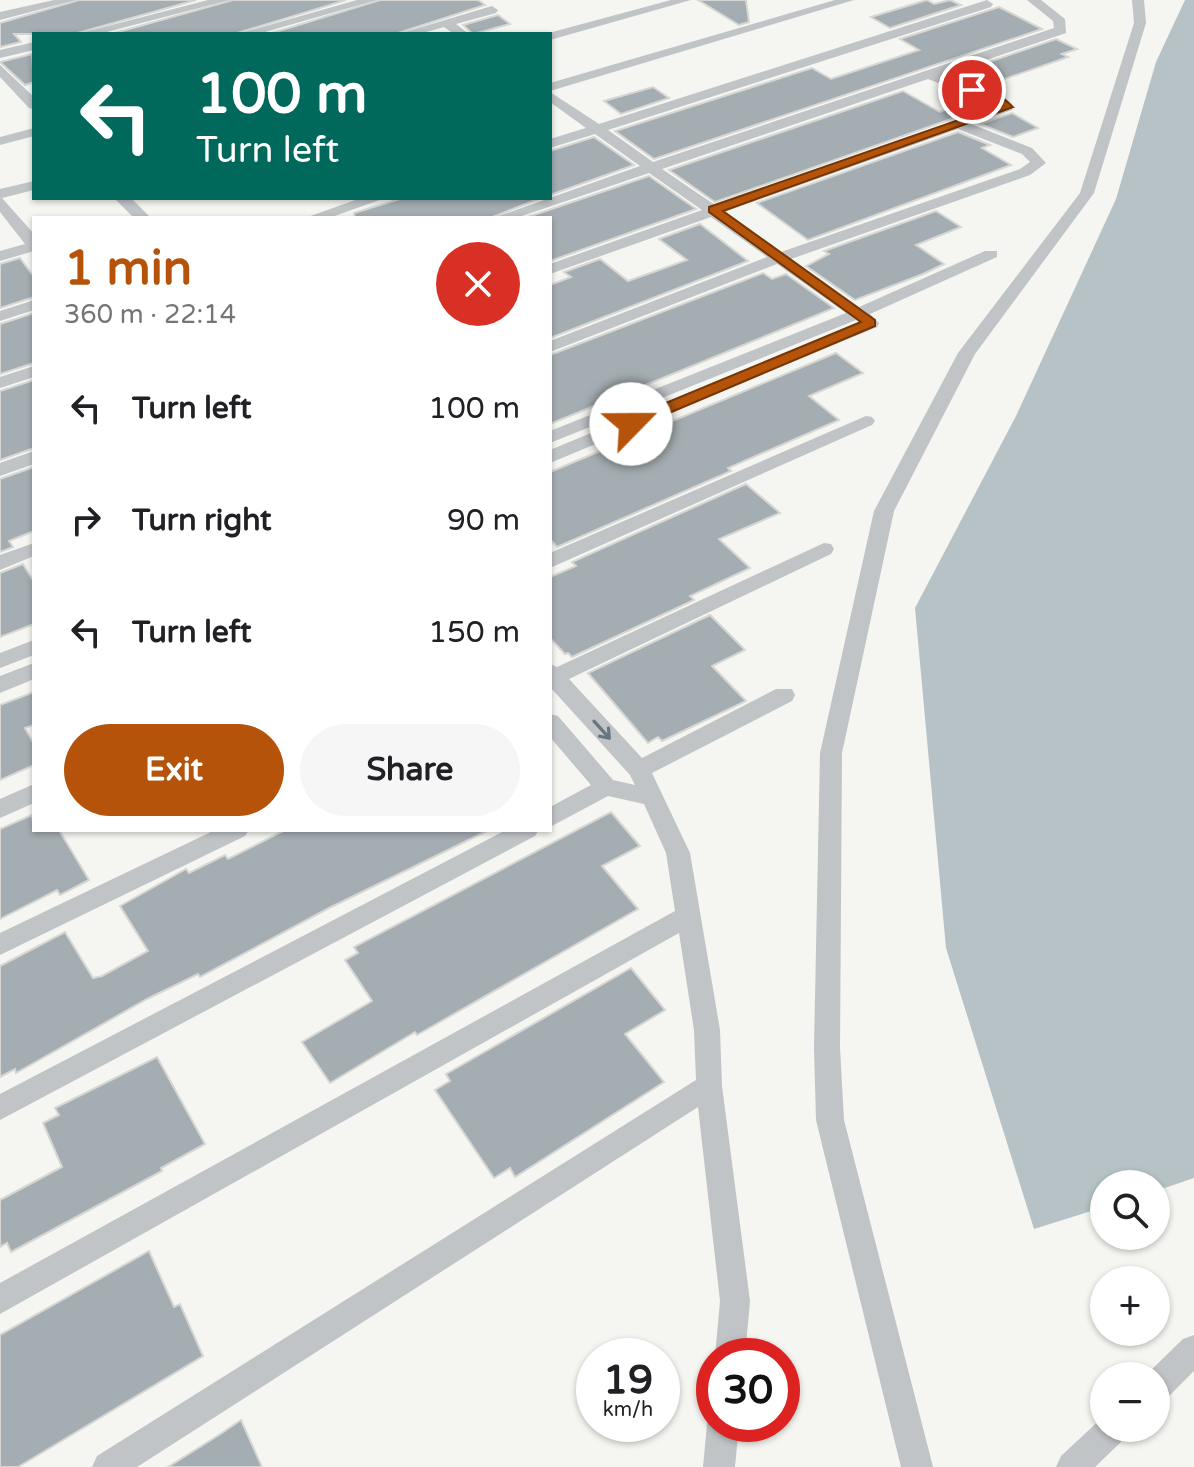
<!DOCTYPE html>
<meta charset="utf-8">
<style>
:root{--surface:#fff;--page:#f6f6f6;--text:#202124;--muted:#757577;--accent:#b45309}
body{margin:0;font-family:"Varela Round",sans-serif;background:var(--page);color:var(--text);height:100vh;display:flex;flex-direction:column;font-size:30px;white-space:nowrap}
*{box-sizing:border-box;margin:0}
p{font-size:26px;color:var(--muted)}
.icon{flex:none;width:44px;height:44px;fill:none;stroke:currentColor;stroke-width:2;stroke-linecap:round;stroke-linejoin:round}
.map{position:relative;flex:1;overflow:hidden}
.side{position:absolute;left:32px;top:216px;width:520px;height:616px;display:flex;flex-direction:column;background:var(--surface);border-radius:0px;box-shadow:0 2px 6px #0004}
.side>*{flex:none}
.guide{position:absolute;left:32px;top:32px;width:520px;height:168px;border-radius:0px;box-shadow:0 2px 6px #0004;background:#00695c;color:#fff;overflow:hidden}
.buttons{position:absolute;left:1090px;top:1170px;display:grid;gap:16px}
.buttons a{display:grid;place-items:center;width:80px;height:80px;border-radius:50%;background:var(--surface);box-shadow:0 2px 6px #0004;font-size:40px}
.speed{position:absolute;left:576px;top:1338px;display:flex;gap:16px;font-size:40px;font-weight:700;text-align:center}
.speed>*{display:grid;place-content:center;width:104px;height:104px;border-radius:50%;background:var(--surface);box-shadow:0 2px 6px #0004;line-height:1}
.speed small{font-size:20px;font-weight:400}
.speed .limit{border:12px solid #d22;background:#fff;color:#111}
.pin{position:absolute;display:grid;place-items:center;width:68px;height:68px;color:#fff;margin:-34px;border:4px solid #fff;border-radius:50%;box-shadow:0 2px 8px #0007}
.me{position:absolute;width:88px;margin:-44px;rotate:67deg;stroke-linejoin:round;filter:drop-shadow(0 0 6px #0008)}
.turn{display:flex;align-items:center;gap:28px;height:168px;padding:0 32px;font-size:36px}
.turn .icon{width:104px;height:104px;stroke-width:2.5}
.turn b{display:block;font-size:56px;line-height:68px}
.round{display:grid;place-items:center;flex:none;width:84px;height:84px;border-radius:42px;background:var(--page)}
.summary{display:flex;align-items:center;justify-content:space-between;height:136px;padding:0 32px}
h1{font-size:48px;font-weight:700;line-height:60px;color:var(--accent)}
.button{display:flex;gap:16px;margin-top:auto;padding:16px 32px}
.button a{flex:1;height:92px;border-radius:48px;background:var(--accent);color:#fff;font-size:32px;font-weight:700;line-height:92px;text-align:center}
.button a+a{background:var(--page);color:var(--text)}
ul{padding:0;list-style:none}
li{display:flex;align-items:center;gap:24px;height:112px;padding:0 32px}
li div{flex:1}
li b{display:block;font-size:30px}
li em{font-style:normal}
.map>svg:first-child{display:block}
</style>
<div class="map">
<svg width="1194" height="1467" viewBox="0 0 1194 1467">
<rect width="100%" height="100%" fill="#f5f5f1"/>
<polygon fill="#b6c2c6" points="1185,0 1194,0 1194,1178 1156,1191 1156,1184 1104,1184 1104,1207 1034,1229 946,948 915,608 1016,416 1116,199 1156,62"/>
<g fill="#a4adb2" stroke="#d6d6d4" stroke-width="2">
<polygon points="79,0 196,0 74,34 14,34 21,42 0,47 0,23"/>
<polygon points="233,0 346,0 234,34 111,34"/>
<polygon points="380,0 478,0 485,5 395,34 269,34"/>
<polygon points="698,0 746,0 749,22 739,25"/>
<polygon points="927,0 934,4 950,0 961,5 890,28 871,17"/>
<polygon points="999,7 1042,29 654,159 615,131 812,68 831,79 919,50 900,39"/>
<polygon points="498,15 510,24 473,34 463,25"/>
<polygon points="1056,39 1077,49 1062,54 1068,57 984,86 957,73"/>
<polygon points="32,54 34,82 25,85 0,62"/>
<polygon points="653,87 669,98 621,114 604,101"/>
<polygon points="903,91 940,112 974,100 988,106 715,202 669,170"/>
<polygon points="1012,113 1038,128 1013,137 980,124"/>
<polygon points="958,132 990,145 982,148 1011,165 808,240 757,203"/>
<polygon points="594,137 634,165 550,195 550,151"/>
<polygon points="649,176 696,209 550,261 550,218 525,218"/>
<polygon points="403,198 541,198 490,218 355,218 354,213"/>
<polygon points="936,211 961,227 916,245 944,264 923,274 855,300 806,266 829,254 824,251"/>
<polygon points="700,224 748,261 550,338 550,285 571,277 564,272 600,259 628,281 687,260 659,239"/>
<polygon points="20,258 34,277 34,297 0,308 0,264"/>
<polygon points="763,273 772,279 786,274 834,308 550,424 550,355"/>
<polygon points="34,313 34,363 0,374 0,324"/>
<polygon points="836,353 863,373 809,396 839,420 728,468 731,471 557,547 550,539 550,472"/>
<polygon points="34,380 34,448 0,460 0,391"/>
<polygon points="34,467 34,531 9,541 13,547 0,552 0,479"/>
<polygon points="746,484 780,513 719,539 750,568 690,596 694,600 572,657 568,653 565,654 550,638 550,577 576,566 572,562"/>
<polygon points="23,564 34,582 34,624 0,637 0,573"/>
<polygon points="710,615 745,650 712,666 746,701 662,741 658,737 648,743 588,673"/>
<polygon points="34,692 34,725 25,728 34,744 34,765 0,780 0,705"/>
<polygon points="611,812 640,846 602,866 638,909 417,1035 415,1032 330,1083 302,1042 372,1001 345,960 358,953 354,947"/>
<polygon points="32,815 34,830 59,830 89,880 60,895 57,890 0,919 0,829"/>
<polygon points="285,830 489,830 329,908 200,977 198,974 147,999 16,1073 15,1069 0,1077 0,966 65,932 93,978 102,976 148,951 120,906 186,869 189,873 225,855 228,859"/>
<polygon points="631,968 665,1010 625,1034 664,1082 515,1177 510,1168 494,1178 435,1090 450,1081 446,1074"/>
<polygon points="157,1057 205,1144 161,1168 162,1171 11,1252 7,1243 0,1247 0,1200 62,1167 43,1123 59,1115 55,1108"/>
<polygon points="149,1251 174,1307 180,1304 203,1356 18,1467 0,1467 0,1335"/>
<polygon points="241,1420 262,1467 168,1467 219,1435"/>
</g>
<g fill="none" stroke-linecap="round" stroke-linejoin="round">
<g fill="#c0c4c7" fill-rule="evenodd">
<polygon points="54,0 76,0 0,20 0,12"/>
<polygon points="208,0 230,0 99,34 77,34"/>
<polygon points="357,0 377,0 258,34 237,34"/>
<polygon points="671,0 691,0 550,40 550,34 545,34"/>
<polygon points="835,0 854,0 550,91 550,83"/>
<path d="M 987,0 L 993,4 L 991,7 L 608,130 L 653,162 L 1054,28 L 1053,21 L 1027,0 L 1041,0 L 1065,19 L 1066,33 L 942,75 L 1003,96 L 1012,104 L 1012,110 L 971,124 L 1032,148 L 1046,163 L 1030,175 L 791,259 L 859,307 L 985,251 L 997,251 L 997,257 L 870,314 L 879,323 L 877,327 L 550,463 L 550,450 L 859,322 L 856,320 L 550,443 L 550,431 L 846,313 L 777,264 L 550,352 L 550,341 L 767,257 L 711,217 L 550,274 L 550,264 L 702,210 L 649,173 L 516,218 L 493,218 L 640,166 L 595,134 L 550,148 L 550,139 L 586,128 L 550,102 L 550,92 L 599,124 ZM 928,79 L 997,106 L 715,205 L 662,169 ZM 958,129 L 1022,154 L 1030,162 L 1020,169 L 781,252 L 724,212 Z"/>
<polygon points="1132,0 1144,0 1146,23 1094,193 975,354 894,511 842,753 840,1048 844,1120 933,1467 901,1467 816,1120 814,1048 820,753 874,511 958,353 1080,193 1134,23"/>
<polygon points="492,6 498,10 496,13 456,24 469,34 454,34 444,27 419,34 398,34"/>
<polygon points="34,42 34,50 0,58 0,50"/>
<polygon points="0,65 34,97 34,109 29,108 0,77"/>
<polygon points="34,128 34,136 0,145 0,137"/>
<polygon points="34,181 34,190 2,198 34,234 34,251 0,261 0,251 25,244 0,212 0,189"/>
<polygon points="114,198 131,198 151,218 134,218"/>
<polygon points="361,198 385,198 329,218 305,218"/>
<polygon points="34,300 34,310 0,321 0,311"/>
<polygon points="34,366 34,377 0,388 0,377"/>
<polygon points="866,416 872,417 875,421 872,425 550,568 550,553"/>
<polygon points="34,451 34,464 0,476 0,463"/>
<polygon points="34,543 34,556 0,570 0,555"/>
<polygon points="824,543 831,544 834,549 831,554 569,679 642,758 776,689 792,689 795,695 792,701 652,773 690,853 720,1030 722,1086 750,1301 745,1356 715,1356 720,1301 698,1107 137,1467 92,1467 97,1456 696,1080 694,1030 679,933 0,1314 0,1283 675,911 666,853 644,804 608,796 550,827 550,807 591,785 550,737 550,714 558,716 613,780 635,785 630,775 550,687 550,664 557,667"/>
<polygon points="34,640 34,655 0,668 0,653"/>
<polygon points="34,663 34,679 0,693 0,676"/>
<polygon points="34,784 34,803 0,818 0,799"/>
<polygon points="215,830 249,830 245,836 0,955 0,933"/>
<polygon points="506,830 539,830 535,836 0,1120 0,1094"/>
<polygon points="1194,1335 1194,1371 1167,1398 1156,1402 1156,1376 1145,1376 1183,1339"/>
<polygon points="714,1412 714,1424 739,1424 735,1467 703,1467 707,1424"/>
<polygon points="1104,1416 1104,1428 1129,1428 1124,1439 1095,1467 1056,1467 1061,1456"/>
</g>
</g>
<defs><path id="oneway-shaft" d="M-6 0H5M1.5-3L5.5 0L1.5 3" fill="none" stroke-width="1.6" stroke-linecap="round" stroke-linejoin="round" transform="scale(2)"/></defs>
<use stroke="#657581" href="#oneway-shaft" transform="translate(602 730) rotate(48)"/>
<polygon fill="#b45309" stroke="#753606" stroke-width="2" points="972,86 1002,97 1013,107 723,211 875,320 875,326 636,427 625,427 625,420 861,322 709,212 709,207 999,106 968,92 968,87"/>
</svg>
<div class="buttons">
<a><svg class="icon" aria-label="search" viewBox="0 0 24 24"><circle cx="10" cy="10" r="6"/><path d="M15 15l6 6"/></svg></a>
<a>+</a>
<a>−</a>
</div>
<div class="speed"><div>19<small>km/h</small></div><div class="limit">30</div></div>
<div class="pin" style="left:972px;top:90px;background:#d93025"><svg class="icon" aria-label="arrive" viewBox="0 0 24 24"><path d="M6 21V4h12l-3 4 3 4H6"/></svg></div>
<svg class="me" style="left:631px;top:424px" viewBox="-20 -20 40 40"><circle r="19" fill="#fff"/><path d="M0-13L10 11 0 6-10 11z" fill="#b45309"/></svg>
<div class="guide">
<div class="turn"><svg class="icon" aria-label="left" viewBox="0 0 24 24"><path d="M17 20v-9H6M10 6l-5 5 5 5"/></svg><div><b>100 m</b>Turn left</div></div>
</div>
<section class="side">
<div class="summary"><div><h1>1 min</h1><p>360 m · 22:14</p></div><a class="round" style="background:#d93025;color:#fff"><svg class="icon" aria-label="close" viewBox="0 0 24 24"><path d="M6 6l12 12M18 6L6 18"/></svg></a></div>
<ul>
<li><svg class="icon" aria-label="left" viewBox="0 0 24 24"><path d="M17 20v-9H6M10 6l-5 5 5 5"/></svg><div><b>Turn left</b></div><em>100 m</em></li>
<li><svg class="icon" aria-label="right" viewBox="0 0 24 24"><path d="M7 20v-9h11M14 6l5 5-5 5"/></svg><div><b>Turn right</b></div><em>90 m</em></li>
<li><svg class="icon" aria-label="left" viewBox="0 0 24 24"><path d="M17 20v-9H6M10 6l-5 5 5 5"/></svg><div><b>Turn left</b></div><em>150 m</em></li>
</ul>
<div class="button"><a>Exit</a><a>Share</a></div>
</section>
</div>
